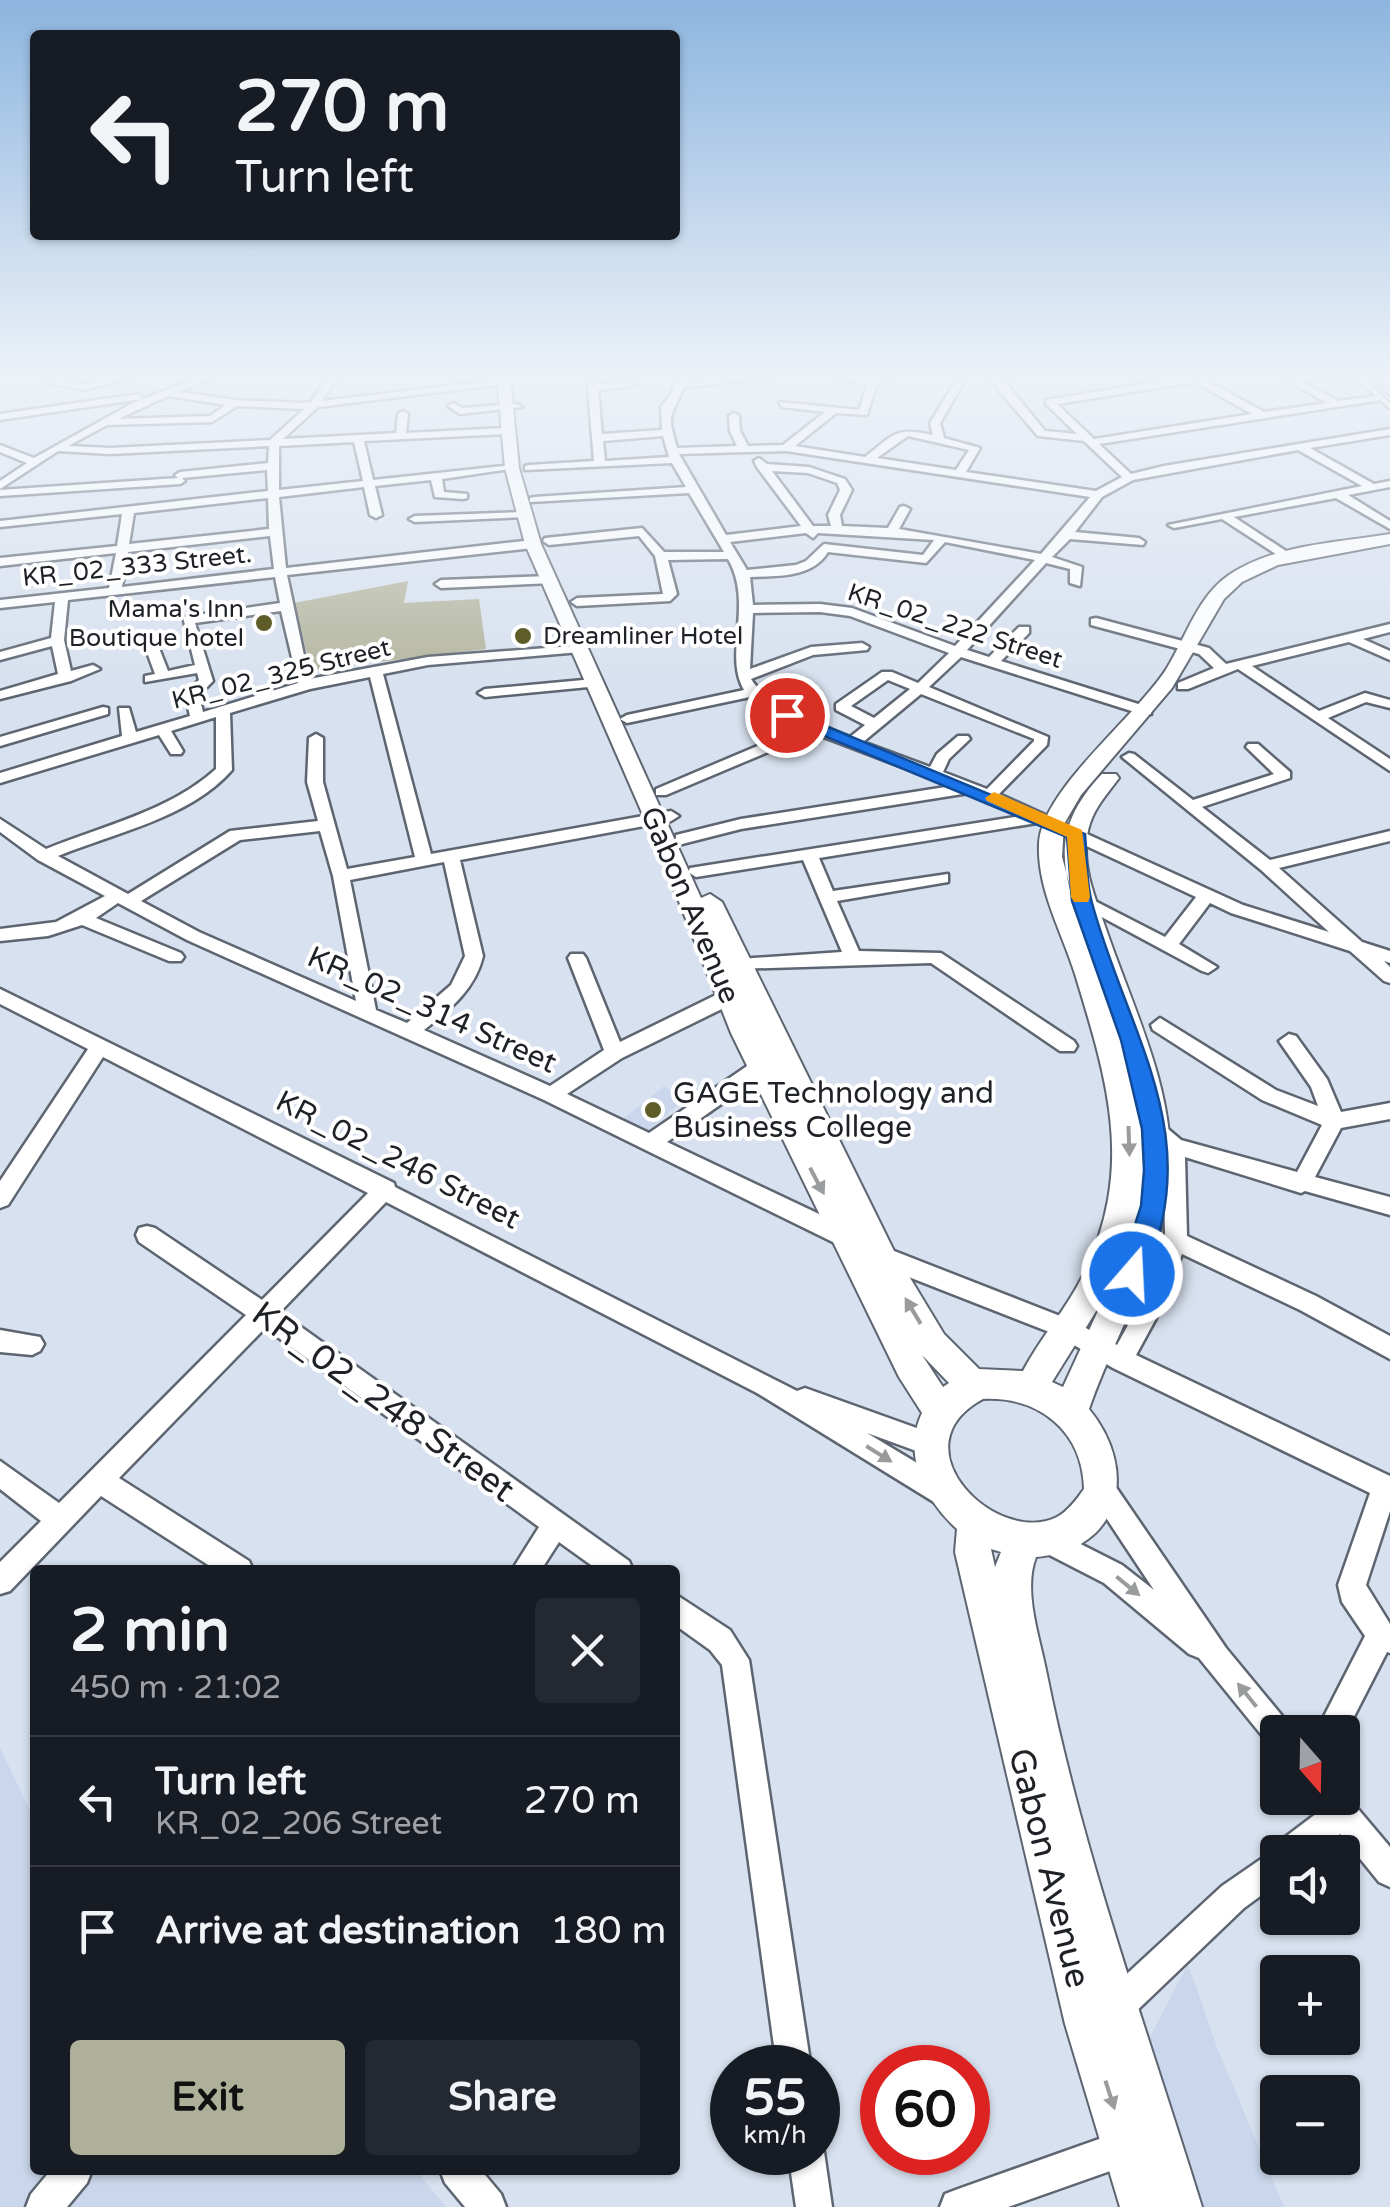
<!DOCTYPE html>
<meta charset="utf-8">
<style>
:root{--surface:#171b24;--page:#242831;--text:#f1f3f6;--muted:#9ea1a6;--line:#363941;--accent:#afb09a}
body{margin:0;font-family:"Varela Round",sans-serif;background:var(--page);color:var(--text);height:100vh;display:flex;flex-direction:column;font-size:38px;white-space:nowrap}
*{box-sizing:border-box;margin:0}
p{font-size:32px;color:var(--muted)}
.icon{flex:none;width:55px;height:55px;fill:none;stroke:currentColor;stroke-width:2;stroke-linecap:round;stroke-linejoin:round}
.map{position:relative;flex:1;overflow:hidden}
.drawer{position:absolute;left:30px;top:1565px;width:650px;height:610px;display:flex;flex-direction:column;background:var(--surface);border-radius:10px;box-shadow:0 2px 8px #0004}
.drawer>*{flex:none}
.hud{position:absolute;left:30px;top:30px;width:650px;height:210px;border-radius:10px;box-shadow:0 2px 8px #0004;background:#171b24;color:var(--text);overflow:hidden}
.needle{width:65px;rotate:160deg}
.buttons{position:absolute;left:1260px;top:1715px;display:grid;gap:20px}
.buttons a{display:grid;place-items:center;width:100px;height:100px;border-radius:10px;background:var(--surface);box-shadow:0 2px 8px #0004;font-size:50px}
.speed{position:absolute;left:710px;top:2045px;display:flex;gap:20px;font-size:50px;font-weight:700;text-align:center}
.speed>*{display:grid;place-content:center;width:130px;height:130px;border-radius:50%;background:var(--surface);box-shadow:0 2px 8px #0004;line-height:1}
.speed small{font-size:25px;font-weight:400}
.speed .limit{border:15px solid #d22;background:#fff;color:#111}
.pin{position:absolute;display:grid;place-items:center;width:85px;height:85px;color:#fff;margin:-42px;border:5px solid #fff;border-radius:50%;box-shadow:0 2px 10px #0007}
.me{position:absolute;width:110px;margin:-55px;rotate:19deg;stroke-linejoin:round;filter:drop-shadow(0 0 8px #0008)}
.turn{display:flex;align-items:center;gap:35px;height:210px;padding:0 40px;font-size:45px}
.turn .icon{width:130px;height:130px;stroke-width:2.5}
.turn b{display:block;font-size:70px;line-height:85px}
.round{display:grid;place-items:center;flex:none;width:105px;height:105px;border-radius:10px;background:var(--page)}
.overview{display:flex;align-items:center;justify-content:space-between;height:170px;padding:0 40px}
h1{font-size:60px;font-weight:700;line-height:75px}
.button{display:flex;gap:20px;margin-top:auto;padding:20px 40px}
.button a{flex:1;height:115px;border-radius:10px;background:var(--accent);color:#111;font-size:40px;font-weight:700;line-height:115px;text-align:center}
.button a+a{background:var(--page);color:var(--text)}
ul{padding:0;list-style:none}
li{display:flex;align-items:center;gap:30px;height:130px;padding:0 40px;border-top:2px solid var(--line)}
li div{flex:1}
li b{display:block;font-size:38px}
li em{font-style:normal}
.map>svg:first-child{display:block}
</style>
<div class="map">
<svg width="1390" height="2207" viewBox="0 0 1390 2207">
<rect width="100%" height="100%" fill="#d8e1ef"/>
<g fill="#c9d6eb">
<polygon points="1285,377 1348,377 1390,417 1390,436"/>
<polygon points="664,1086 684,1100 643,1135 622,1120"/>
<polygon points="0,1748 35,1821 35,2170 416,2170 446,2207 0,2207"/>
<polygon points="1188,1964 1218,2050 1284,2207 1194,2207 1142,2052"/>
</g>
<polygon fill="#b4b59e" points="408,581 404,603 479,599 486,649 311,670 294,603"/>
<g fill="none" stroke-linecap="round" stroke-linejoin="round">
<g stroke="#5d6571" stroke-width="5">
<g id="minor">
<polygon points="49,377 84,384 113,377 131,377 84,390 50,383"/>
<path d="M 199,377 L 213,377 L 179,392 L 235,400 L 302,403 L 311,402 L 328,377 L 337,377 L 322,401 L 506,379 L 503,384 L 318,407 L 283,439 L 396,433 L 398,414 L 403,411 L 408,414 L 406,433 L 506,428 L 511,431 L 506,434 L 364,441 L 373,480 L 512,465 L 517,468 L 442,479 L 444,492 L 467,494 L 467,498 L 463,499 L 435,497 L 431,480 L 375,486 L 382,515 L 376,518 L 370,515 L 364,487 L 279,497 L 286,568 L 533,540 L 539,544 L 533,548 L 287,575 L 309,679 L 428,657 L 585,645 L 585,651 L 580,652 L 428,665 L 383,674 L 431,854 L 671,811 L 679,816 L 671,821 L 460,860 L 483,956 C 475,990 449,1010 424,1030 L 550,1086 L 604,1050 L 568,958 L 571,954 L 583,954 L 586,958 L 620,1042 L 722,992 L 736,992 L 738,997 L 736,1002 L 622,1058 L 567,1094 L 649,1133 L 753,1062 L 767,1062 L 770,1067 L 767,1072 L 667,1142 L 855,1231 L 858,1238 L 855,1245 L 847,1247 L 839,1245 L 544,1100 L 187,940 L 118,903 L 96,918 L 181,953 L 184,957 L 181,961 L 169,961 L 82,925 L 48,936 L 0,941 L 0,929 L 56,922 L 105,896 L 38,860 L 0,832 L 0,819 L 46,849 C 102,826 170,811 216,769 L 216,717 L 171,731 L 183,751 L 181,754 L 171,754 L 159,735 L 0,783 L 0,773 L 122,736 L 119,708 L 129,708 L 136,732 L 190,716 L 185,694 L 199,680 L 197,673 L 145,682 L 145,676 L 155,674 L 143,641 L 145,638 L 155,638 L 168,671 L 195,665 L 183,617 L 280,603 L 275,577 L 68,600 L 64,640 L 71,671 L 93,665 L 100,669 L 71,681 L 0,699 L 0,691 L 58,674 L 52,646 L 0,660 L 0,652 L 51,638 L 55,602 L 0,608 L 0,600 L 109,588 L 116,553 L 0,566 L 0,558 L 117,546 L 122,514 L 0,527 L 0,521 L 268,491 L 267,470 L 182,478 L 185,481 L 180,484 L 0,496 L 0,490 L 178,478 L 175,475 L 180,472 L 268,463 L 269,446 L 110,454 L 58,451 L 0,489 L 0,481 L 27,463 L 0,452 L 0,445 L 34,458 L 133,403 ZM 168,396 L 226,405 L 210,416 L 118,419 ZM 237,406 L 304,409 L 270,440 L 110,448 L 68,446 L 107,425 L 212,422 ZM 354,442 L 363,481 L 279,490 L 279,446 ZM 268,498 L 269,529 L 129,544 L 134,513 ZM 270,536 L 274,569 L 122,587 L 128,552 ZM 281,611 L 298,683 L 203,712 L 199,695 L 213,681 L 195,623 ZM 370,677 L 415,857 L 347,869 L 323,782 L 323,738 L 316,734 L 309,738 L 307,782 L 318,821 L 230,831 L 128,894 L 58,856 C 114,833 190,818 232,770 L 230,713 L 310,689 ZM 320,831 L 333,876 L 356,1001 L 199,932 L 141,901 L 240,840 ZM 444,862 L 465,956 L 451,985 L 407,1023 L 376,1010 L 350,880 Z"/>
<path d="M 587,377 L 597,377 L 597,384 L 632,382 L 637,385 L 598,390 L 602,434 L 662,430 L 661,407 L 671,394 L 677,377 L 687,377 L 685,382 L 771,377 L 683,388 C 671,420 666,411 677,448 L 737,446 L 730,431 L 729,416 L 734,413 L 739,416 L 740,431 L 748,446 L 783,445 L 825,412 L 782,407 L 779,402 L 859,410 L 867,386 L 833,377 L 871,381 L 896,377 L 876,386 L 867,415 L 836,413 L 795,446 L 865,457 C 895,434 894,427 933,435 L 930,423 L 958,377 L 967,377 L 940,423 L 944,438 L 980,448 L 966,472 L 1096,491 L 1122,477 L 1084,441 L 1038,436 L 1000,392 L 991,377 L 1001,377 L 1045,431 L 1077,434 L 1046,404 L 1046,400 L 1186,377 L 1210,377 L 1206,380 L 1264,412 L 1327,403 L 1282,377 L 1294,377 L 1338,401 L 1384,395 L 1381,400 L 1099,444 L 1131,474 L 1164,466 L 1390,429 L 1390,435 L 1310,448 L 1374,484 L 1390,481 L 1390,487 L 1348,495 L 1390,521 L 1390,529 L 1336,498 L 1234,517 L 1292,555 L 1292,561 L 1288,562 L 1222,519 L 1174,528 L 1168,525 L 1362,486 L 1298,450 L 1133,480 L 1102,497 L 1075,532 L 1139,538 L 1145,542 L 1143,545 L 1070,539 L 1052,557 L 1082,567 L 1080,586 L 1070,583 L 1070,569 L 1046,563 L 967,650 L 989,657 L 1019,627 L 1029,627 L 1029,633 L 1001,661 L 1151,708 L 1151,714 L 1141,714 L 961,657 L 929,687 L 1048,737 L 1047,745 L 999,794 L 1243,905 L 1329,932 L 1261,870 L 1122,757 L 1129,753 L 1134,754 L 1193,800 L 1274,774 L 1246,747 L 1248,744 L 1258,744 L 1290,772 L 1290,778 L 1202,807 L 1270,860 L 1390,831 L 1390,841 L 1279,868 L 1362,942 L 1390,951 L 1390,963 L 1384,961 L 1390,967 L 1390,983 L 1384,981 L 1350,951 L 1231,913 L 1210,903 L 1179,944 L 1217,967 L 1208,973 L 1202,971 L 1072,901 L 1075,897 L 1087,897 L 1165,937 L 1196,897 L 1037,823 L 819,858 L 833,891 L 948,874 L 948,882 L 942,883 L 837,901 L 859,951 L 941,953 L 1074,1041 L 1077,1046 L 1074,1051 L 1060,1051 L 931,963 L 734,969 L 731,965 L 740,959 L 842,952 L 803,860 L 696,877 L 688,872 L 690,868 L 1021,816 L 969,793 L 741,829 L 682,844 L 676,843 L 676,835 L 741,819 L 952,786 L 813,733 L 666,795 L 656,795 L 656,789 L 802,727 L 750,697 L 627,723 L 620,719 L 627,715 L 744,690 C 723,655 754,603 728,559 L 668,560 L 677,594 L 670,601 L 577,606 L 571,602 L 577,598 L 663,594 L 655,556 L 639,536 L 549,545 L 543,541 L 545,538 L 642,528 L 664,552 L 724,552 L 689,493 L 530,502 L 530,498 L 534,497 L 686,487 L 672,463 L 525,470 L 525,466 L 529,465 L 594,461 ZM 1195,382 L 1252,414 L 1094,439 L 1057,404 ZM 663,436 L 669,457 L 605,461 L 603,441 ZM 908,436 L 969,450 L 956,470 L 877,458 ZM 786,451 L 1090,497 L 1041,554 L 899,529 L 910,509 L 904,506 L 900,507 L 888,528 L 842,526 L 840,515 L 852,490 L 845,479 L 809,467 L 767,464 L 759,458 L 754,461 L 757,467 L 801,526 L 726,535 L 679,454 ZM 772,471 L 808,473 L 837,483 L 840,490 L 828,515 L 831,526 L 813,526 ZM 806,533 L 813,538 L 818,533 L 934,540 L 923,555 L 824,544 L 806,561 L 796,565 L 747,570 L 730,542 ZM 945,542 L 1035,560 L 955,646 L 852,608 L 820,604 L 753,605 L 750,577 C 777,576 812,578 828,552 L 926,563 ZM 820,612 L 850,616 L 949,653 L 918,683 L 892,672 L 882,672 L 836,704 L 836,710 L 865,725 L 850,737 C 822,726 767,705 751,679 L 813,655 L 867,650 L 869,647 L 862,643 L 811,647 L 750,669 L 753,613 ZM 888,680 L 910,689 L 874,718 L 851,706 ZM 921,694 L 1034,739 L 1034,741 L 987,789 L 943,772 L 949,759 L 970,739 L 968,736 L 958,736 L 937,754 L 930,767 L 863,742 Z"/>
<polygon points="139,394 142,399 0,420 0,414"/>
<polygon points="453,403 462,408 517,404 522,407 460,414 448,406"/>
<polygon points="523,512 527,513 527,517 415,522 409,519 415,516"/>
<polygon points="549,576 553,577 553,583 441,588 435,584 441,580"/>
<polygon points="1096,618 1209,648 1226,664 1390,624 1390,632 1363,639 1390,651 1390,660 1349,642 1252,666 1319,711 1365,693 1390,700 1390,708 1366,702 1328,718 1390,759 1390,771 1238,669 1188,689 1178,689 1178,683 1214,668 1199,654 1091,625 1091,619"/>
<polygon points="594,679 601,683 599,686 485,697 478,693 485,689"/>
<polygon points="103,707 108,708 108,714 0,746 0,737"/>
<polygon points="0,989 394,1183 395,1187 797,1391 805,1388 939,1436 942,1444 939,1452 930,1456 867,1433 952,1484 956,1493 952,1502 943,1506 934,1502 757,1393 386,1202 280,1312 629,1561 633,1570 598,1570 559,1542 541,1570 512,1570 539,1527 265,1328 119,1478 249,1561 253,1570 216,1570 101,1496 10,1591 0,1594 0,1562 41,1521 0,1489 0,1461 59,1503 246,1315 139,1242 136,1235 139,1228 147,1226 155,1228 262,1300 368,1193 103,1057 8,1205 0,1208 0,1181 88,1049 0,1004"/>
<polygon points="1160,1018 1276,1090 1318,1106 1311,1087 1279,1041 1289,1034 1296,1036 1327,1079 1341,1112 1390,1103 1390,1119 1341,1128 1315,1177 1390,1197 1390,1215 1305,1191 1301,1193 1185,1157 1187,1236 1316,1296 1390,1336 1390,1359 1300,1310 1182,1254 1160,1311 1136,1355 1390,1476 1390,1511 1366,1585 1390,1624 1390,1653 1387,1652 1342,1740 1342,1732 1316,1732 1365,1636 1342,1602 1338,1585 1370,1493 1113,1368 1057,1335 873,1263 870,1256 873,1249 881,1247 889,1249 1073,1321 1117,1345 1138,1307 1165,1241 1164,1149 1144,1129 1147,1123 1161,1123 1181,1140 1297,1172 1322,1125 1262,1100 1153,1030 1151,1025"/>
<polygon points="0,1330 40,1337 44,1344 40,1351 32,1355 0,1352"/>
<polygon points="1102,1476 1111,1480 1226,1648 1288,1723 1292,1732 1278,1732 1278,1747 1268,1743 1199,1658 1189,1654 1104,1583 1034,1547 1030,1538 1034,1529 1043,1525 1122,1565 1154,1590 1093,1498 1089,1489 1093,1480"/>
<polygon points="675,1594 730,1630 749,1660 811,2068 777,2068 722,1665 710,1650 675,1625"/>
<polygon points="1342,1790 1390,1847 1390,1887 1379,1882 1340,1834 1315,1852 1278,1852 1278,1883 1244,1908 1127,2020 1115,2025 1103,2020 1098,2008 1103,1996 1222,1886 1277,1848 1280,1841 1321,1810 1315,1798 1342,1798"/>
<polygon points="1130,2128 1142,2134 1148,2146 1142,2158 1130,2164 1008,2207 940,2207 945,2194 958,2189"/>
<polygon points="818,2139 824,2152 832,2207 796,2207 788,2152 818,2152"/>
<polygon points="51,2170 92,2170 87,2183 67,2207 26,2207 31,2194"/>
<polygon points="440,2170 481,2170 501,2194 506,2207 465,2207 445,2183"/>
</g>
</g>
<g stroke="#5d6571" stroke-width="4">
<g id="major">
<path d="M 497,377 L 510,377 L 519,468 L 541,544 L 701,898 L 710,894 L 722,902 L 895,1253 L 944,1334 L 979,1369 L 1023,1371 C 1040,1338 1068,1307 1083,1275 C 1135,1168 1108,1082 1075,974 C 1062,932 1037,889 1039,844 C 1041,790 1136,717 1167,668 C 1186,637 1198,596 1229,575 C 1275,544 1337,543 1390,534 L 1390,544 L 1278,565 L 1242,582 L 1224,599 L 1172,688 L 1081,795 L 1064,824 L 1062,857 L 1079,919 C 1058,859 1056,823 1102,774 L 1116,774 L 1119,778 C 1105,797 1090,812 1087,837 C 1082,870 1097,902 1107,932 C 1133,1008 1175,1091 1170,1173 C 1165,1257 1116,1330 1089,1409 C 1139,1470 1122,1550 1036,1557 C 1023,1590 1039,1635 1046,1670 C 1082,1852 1147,2029 1202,2207 L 1120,2207 L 1065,2024 L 955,1552 L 957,1529 C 925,1500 902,1455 922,1413 L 899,1377 L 731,1033 L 663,861 L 525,544 L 505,468 ZM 1103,1300 L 1063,1387 L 1052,1382 ZM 922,1355 L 949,1383 L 943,1387 ZM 983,1399 C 1039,1396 1083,1431 1084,1489 C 1077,1499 1067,1512 1057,1517 C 997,1547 894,1447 983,1399 ZM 991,1549 L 1001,1552 L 995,1567 Z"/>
<polygon points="1355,377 1369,377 1390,398 1390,409"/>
</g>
</g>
<use href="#minor" fill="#fff" fill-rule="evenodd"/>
<use href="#major" fill="#fff" fill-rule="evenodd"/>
<polyline stroke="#838993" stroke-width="2.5" points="1365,377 1390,402"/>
</g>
<defs><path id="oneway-solid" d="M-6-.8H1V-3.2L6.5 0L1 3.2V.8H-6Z" transform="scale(2.5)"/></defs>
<g fill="#9a9b9d">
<use href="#oneway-solid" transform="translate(1129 1141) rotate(88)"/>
<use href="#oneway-solid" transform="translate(817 1181) rotate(62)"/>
<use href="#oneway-solid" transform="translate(913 1311) rotate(-121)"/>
<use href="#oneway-solid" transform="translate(879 1454) rotate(32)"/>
<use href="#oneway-solid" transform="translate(1128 1586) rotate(39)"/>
<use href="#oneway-solid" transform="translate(1247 1695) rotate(-129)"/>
<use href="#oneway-solid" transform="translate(1110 2095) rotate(72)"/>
</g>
<linearGradient id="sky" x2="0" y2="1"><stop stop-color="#8db5df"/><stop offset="0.55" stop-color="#edf2f8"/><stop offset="1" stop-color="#edf2f8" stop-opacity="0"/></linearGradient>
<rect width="1390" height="686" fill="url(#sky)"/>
<path fill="#1a73e8" stroke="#114b97" stroke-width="2.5" d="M 787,710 L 1085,834 C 1087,856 1086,882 1092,903 C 1128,1036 1210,1138 1141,1282 L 1132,1285 L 1123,1282 L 1119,1274 L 1141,1206 L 1144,1170 L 1142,1129 L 1121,1040 L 1072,901 L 1067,837 L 781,718 L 781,711 Z"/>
<polygon fill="#f59e0b" points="994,792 1082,830 1090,897 1088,902 1074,902 1071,897 1067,837 987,801 985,798"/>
<g fill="#5e5d2a" stroke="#fff" stroke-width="4">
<circle cx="264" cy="623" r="10"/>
<circle cx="523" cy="636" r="10"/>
<circle cx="653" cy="1110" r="10"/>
</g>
<g text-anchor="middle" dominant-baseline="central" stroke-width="8" stroke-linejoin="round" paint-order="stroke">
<g font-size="25" fill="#1e2126" stroke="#fff">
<text transform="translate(137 566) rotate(-6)">KR_02_333 Street.</text>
<text transform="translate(955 626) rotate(18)">KR_02_222 Street</text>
<text transform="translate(281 674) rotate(-14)">KR_02_325 Street</text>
</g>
<g font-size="25" fill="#1e2126" stroke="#fff" text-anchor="end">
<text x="244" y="609">Mama's Inn<tspan x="244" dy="29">Boutique hotel</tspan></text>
<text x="543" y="636" text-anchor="start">Dreamliner Hotel</text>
</g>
<g font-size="30" fill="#1e2126" stroke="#fff">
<text transform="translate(690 905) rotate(67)">Gabon Avenue</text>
<text transform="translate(432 1010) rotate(24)">KR_02_314 Street</text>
<text transform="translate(398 1160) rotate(27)">KR_02_246 Street</text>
</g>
<g font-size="30" fill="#1e2126" stroke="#fff" text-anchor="start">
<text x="673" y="1093">GAGE Technology and<tspan x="673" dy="34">Business College</tspan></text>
</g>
<g font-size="35" fill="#1e2126" stroke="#fff">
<text transform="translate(383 1402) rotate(36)">KR_02_248 Street</text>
<text transform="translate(1049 1868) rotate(76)">Gabon Avenue</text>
</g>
</g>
</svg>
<div class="buttons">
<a><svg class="needle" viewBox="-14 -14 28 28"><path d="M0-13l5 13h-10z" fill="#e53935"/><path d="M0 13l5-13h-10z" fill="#9ea1a6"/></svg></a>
<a><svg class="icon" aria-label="sound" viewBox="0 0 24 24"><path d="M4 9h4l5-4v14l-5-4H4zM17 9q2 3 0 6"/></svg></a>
<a>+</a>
<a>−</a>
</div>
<div class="speed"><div>55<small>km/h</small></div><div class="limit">60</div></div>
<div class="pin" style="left:787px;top:715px;background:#d93025"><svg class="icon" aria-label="arrive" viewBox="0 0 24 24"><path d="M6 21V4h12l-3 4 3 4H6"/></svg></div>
<svg class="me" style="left:1132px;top:1274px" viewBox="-20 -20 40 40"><circle r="17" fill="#1a73e8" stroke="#fff" stroke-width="3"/><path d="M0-11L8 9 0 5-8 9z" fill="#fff"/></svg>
<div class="hud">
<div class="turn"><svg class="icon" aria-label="left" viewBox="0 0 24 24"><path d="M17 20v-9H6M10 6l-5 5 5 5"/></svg><div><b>270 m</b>Turn left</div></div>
</div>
<section class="drawer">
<div class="overview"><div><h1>2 min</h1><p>450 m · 21:02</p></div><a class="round"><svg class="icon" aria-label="close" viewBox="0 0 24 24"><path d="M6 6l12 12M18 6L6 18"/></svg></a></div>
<ul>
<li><svg class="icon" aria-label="left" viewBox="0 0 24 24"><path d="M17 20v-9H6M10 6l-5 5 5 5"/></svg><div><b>Turn left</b><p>KR_02_206 Street</p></div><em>270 m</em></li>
<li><svg class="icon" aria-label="arrive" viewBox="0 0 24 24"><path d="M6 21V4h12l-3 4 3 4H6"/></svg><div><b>Arrive at destination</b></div><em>180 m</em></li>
</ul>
<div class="button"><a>Exit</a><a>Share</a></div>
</section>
</div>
